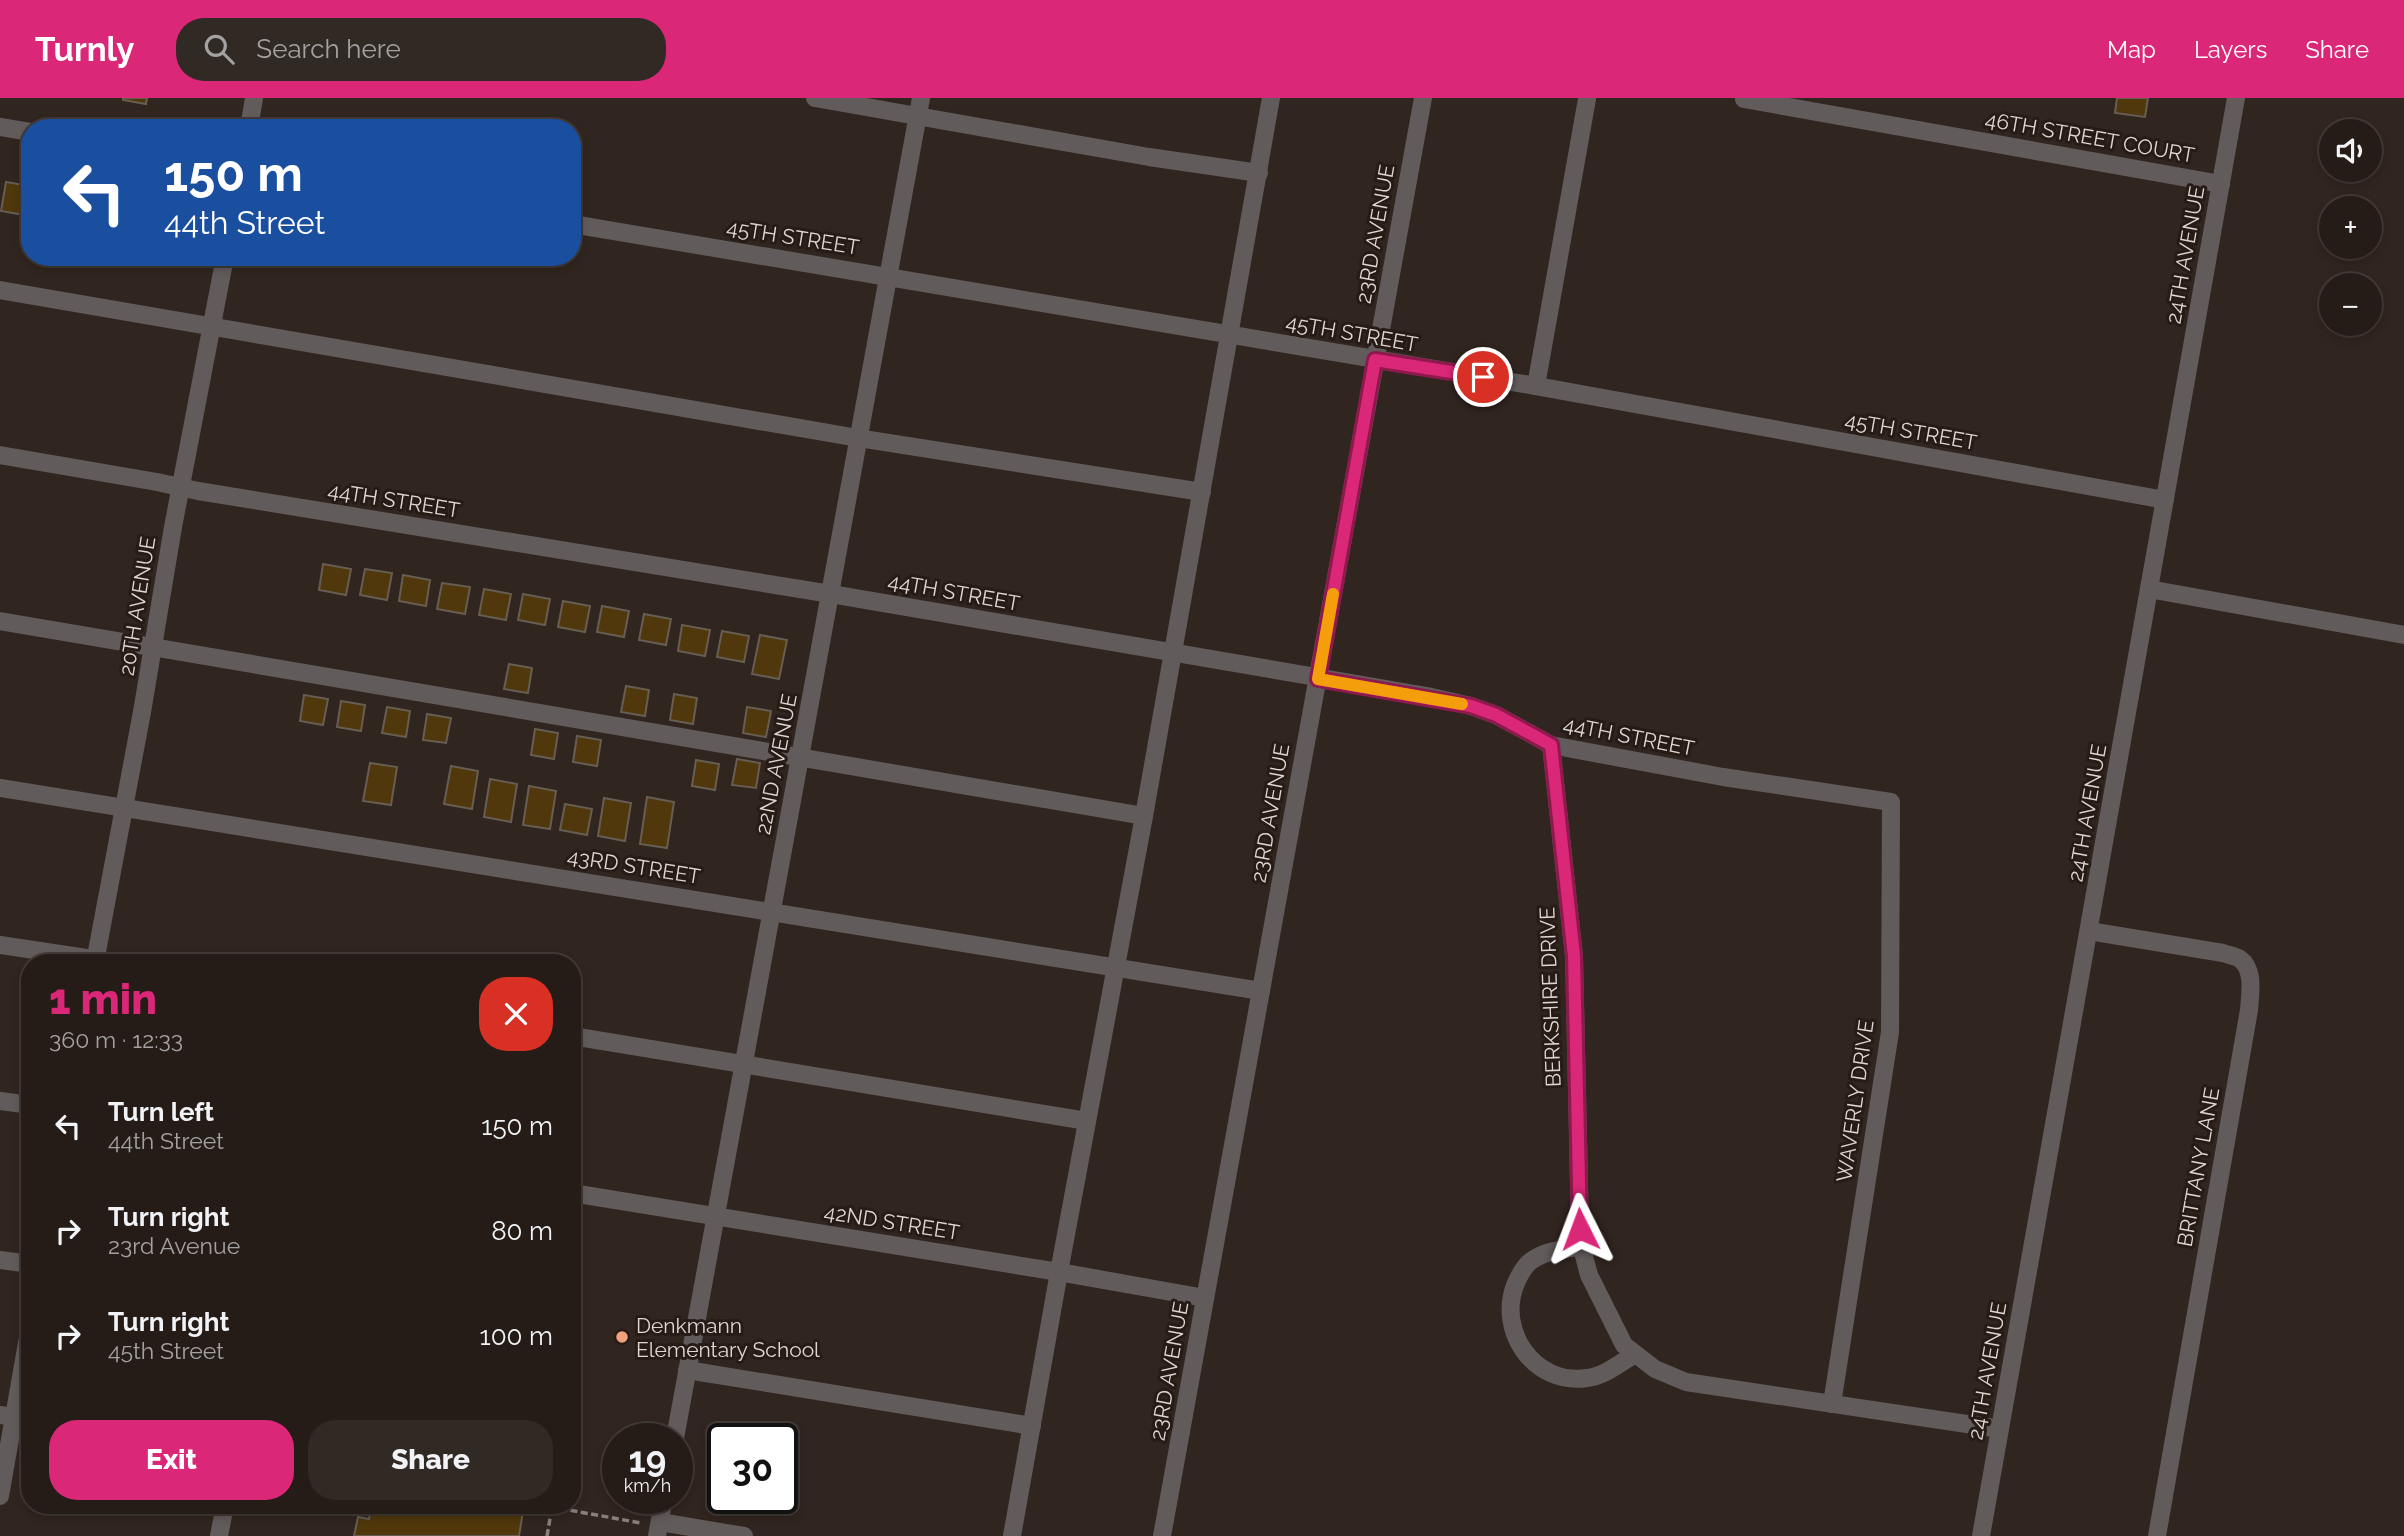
<!DOCTYPE html>
<meta charset="utf-8">
<style>
:root{--surface:#251c17;--page:#312924;--text:#f1f3f6;--muted:#a3a1a1;--line:#423a36;--accent:#db2777}
body{margin:0;font-family:Raleway,sans-serif;background:var(--page);color:var(--text);height:100vh;display:flex;flex-direction:column;font-size:26px;white-space:nowrap}
*{box-sizing:border-box;margin:0}
p{font-size:23px;color:var(--muted)}
.icon{flex:none;width:38px;height:38px;fill:none;stroke:currentColor;stroke-width:2;stroke-linecap:round;stroke-linejoin:round}
.map{position:relative;flex:1;overflow:hidden}
.drawer{position:absolute;left:21px;top:856px;width:560px;height:560px;display:flex;flex-direction:column;background:var(--surface);border-radius:28px;box-shadow:0 4px 10px #0003,0 0 0 2px var(--line)}
.drawer>*{flex:none}
.guide{position:absolute;left:21px;top:21px;width:560px;height:147px;border-radius:28px;box-shadow:0 4px 10px #0003,0 0 0 2px var(--line);background:#1a4fa0;color:#fff;overflow:hidden}
.fabs{position:absolute;left:2319px;top:21px;display:grid;gap:14px}
.fabs a{display:grid;place-items:center;width:63px;height:63px;border-radius:50%;background:var(--surface);box-shadow:0 4px 10px #0003,0 0 0 2px var(--line);font-size:35px}
.speed{position:absolute;left:602px;top:1325px;display:flex;gap:14px;font-size:35px;font-weight:700;text-align:center}
.speed>*{display:grid;place-content:center;width:91px;height:91px;border-radius:50%;background:var(--surface);box-shadow:0 4px 10px #0003,0 0 0 2px var(--line);line-height:1}
.speed small{font-size:18px;font-weight:400}
.speed .limit{border:4px solid #111;border-radius:10px;background:#fff;color:#111}
.pin{position:absolute;display:grid;place-items:center;width:60px;height:60px;color:#fff;margin:-30px;border:4px solid #fff;border-radius:50%;box-shadow:0 2px 7px #0007}
.me{position:absolute;width:77px;margin:-38px;rotate:357deg;stroke-linejoin:round;filter:drop-shadow(0 0 5px #0008)}
.turn{display:flex;align-items:center;gap:24px;height:147px;padding:0 28px;font-size:32px}
.turn .icon{width:91px;height:91px;stroke-width:2.5}
.turn b{display:block;font-size:49px;line-height:60px}
.round{display:grid;place-items:center;flex:none;width:74px;height:74px;border-radius:28px;background:var(--page)}
.overview{display:flex;align-items:center;justify-content:space-between;height:119px;padding:0 28px}
h1{font-size:42px;font-weight:800;line-height:52px;color:var(--accent)}
.primary-button{display:flex;gap:14px;margin-top:auto;padding:14px 28px}
.primary-button a{flex:1;height:80px;border-radius:28px;background:var(--accent);color:#fff;font-size:28px;font-weight:800;line-height:80px;text-align:center}
.primary-button a+a{background:var(--page);color:var(--text)}
ul{padding:0;list-style:none}
li{display:flex;align-items:center;gap:21px;height:105px;padding:0 28px}
li div{flex:1}
li b{display:block;font-size:26px}
li em{font-style:normal}
header{display:flex;align-items:center;gap:42px;box-sizing:border-box;height:98px;padding:0 35px;background:var(--accent);color:#fff}
header strong{font-size:33px}
nav{display:flex;gap:38px;margin-inline-start:auto;font-size:24px}
.search{width:490px;height:63px;background:var(--page);display:flex;align-items:center;gap:18px;box-sizing:border-box;padding:0 24px;border-radius:28px;color:var(--muted);font-size:26px}
.map>svg:first-child{display:block}
</style>
<header>
<strong>Turnly</strong>
<div class="search"><svg class="icon" aria-label="search" viewBox="0 0 24 24"><circle cx="10" cy="10" r="6"/><path d="M15 15l6 6"/></svg>Search here</div>
<nav><a>Map</a><a>Layers</a><a>Share</a></nav>
</header>
<div class="map">
<svg width="2404" height="1438" viewBox="0 0 2404 1438">
<rect width="100%" height="100%" fill="#31251f"/>
<g fill="#50370c" stroke="#665e53" stroke-width="2">
<polygon points="123,0 147,0 146,6 123,2"/>
<polygon points="2117,0 2148,0 2145,19 2115,15"/>
<polygon points="6,84 30,88 30,118 1,113"/>
<polygon points="323,466 351,471 346,497 319,492"/>
<polygon points="365,471 392,475 387,502 360,497"/>
<polygon points="403,477 430,482 426,508 399,503"/>
<polygon points="442,485 470,489 465,516 437,511"/>
<polygon points="484,491 511,496 506,522 479,517"/>
<polygon points="523,496 550,501 545,527 518,522"/>
<polygon points="563,503 590,508 585,534 558,529"/>
<polygon points="602,508 629,513 624,539 597,534"/>
<polygon points="644,516 671,521 666,547 639,542"/>
<polygon points="682,527 710,532 705,558 678,553"/>
<polygon points="722,533 749,538 744,564 717,559"/>
<polygon points="760,537 787,542 779,581 752,576"/>
<polygon points="509,566 532,570 528,595 504,591"/>
<polygon points="626,588 649,592 645,618 621,614"/>
<polygon points="674,596 697,600 693,626 670,622"/>
<polygon points="304,597 328,601 323,627 300,623"/>
<polygon points="341,603 365,607 361,633 337,629"/>
<polygon points="387,609 410,613 406,639 382,635"/>
<polygon points="747,609 771,613 766,639 743,635"/>
<polygon points="427,616 451,620 446,645 423,642"/>
<polygon points="535,631 558,635 554,661 531,657"/>
<polygon points="577,638 601,642 597,668 573,664"/>
<polygon points="737,661 760,665 756,690 732,687"/>
<polygon points="696,662 719,666 715,692 692,688"/>
<polygon points="370,665 397,669 391,707 363,703"/>
<polygon points="451,668 478,673 472,711 444,706"/>
<polygon points="490,681 517,686 511,724 484,719"/>
<polygon points="529,688 556,693 550,731 523,727"/>
<polygon points="647,699 674,704 667,750 640,746"/>
<polygon points="604,700 631,705 625,743 598,738"/>
<polygon points="565,706 592,711 587,737 560,732"/>
<polygon points="372,1407 524,1407 519,1438 354,1438 358,1419 369,1421"/>
</g>
<g fill="none" stroke-linecap="round" stroke-linejoin="round">
<g stroke="#8b817c" stroke-width="3.5" stroke-dasharray="7 3.5" stroke-linecap="butt">
<polyline points="553,1407 552,1409 641,1425"/>
<polyline points="547,1438 552,1409"/>
</g>
<g stroke="#625b5c" stroke-width="18">
<polyline points="815,0 1149,59 1259,75"/>
<polyline points="1744,1 2221,86"/>
<polyline points="0,29 30,34"/>
<polyline points="249,30 254,0"/>
<polyline points="572,126 1536,288 2165,402"/>
<polyline points="0,192 858,340 1202,394"/>
<polyline points="1536,288 1587,1"/>
<polyline points="0,357 157,384 198,393 831,496 1427,598 1471,608 1496,617 1551,647 1723,679 1891,704 1890,934 1832,1306"/>
<polyline points="2149,491 2404,537"/>
<polyline points="0,523 1144,718"/>
<polyline points="1551,647 1574,858 1580,1131 1584,1158 1589,1177 1624,1247 1655,1271 1686,1284 2000,1331"/>
<polyline points="0,690 1261,893"/>
<path d="M 2089,833 L 2223,855 C 2228,857 2236,858 2240,861 C 2255,872 2250,896 2249,912 L 2157,1438"/>
<polyline points="0,847 113,864"/>
<polyline points="95,864 142,614 173,429 225,159"/>
<polyline points="572,938 1087,1023"/>
<polyline points="0,1003 30,1007"/>
<polyline points="572,1095 1059,1174 1205,1200"/>
<path d="M 1582,1149 C 1565,1151 1546,1152 1531,1163 C 1524,1168 1520,1176 1516,1185 C 1496,1232 1534,1288 1587,1280 C 1605,1278 1620,1265 1635,1256"/>
<polyline points="0,1162 30,1166"/>
<polyline points="687,1272 1032,1328"/>
<polyline points="0,1317 30,1322"/>
<polyline points="675,1340 921,0"/>
<polyline points="0,1398 30,1228"/>
<polyline points="660,1424 744,1438"/>
<polyline points="219,1438 225,1407"/>
<polyline points="657,1438 664,1400"/>
<polyline points="1012,1438 1059,1174 1144,718 1271,0"/>
<polyline points="1162,1438 1423,0"/>
<polyline points="1981,1438 2236,0"/>
</g>
</g>
<g fill="none" stroke-linecap="round" stroke-linejoin="round">
<g stroke="#8e194d" stroke-width="18">
<polyline id="route" points="1483,279 1375,262 1318,581 1471,608 1496,617 1551,647 1574,858 1580,1131"/>
</g>
<use href="#route" stroke="#db2777" stroke-width="12"/>
<polyline stroke="#f59e0b" stroke-width="12" points="1333,496 1318,581 1462,606"/>
</g>
<circle fill="#f2a17e" stroke="#271b16" stroke-width="2.5" cx="622" cy="1239" r="7"/>
<g text-anchor="middle" dominant-baseline="central" stroke-width="6" stroke-linejoin="round" paint-order="stroke">
<g font-size="21" fill="#ded6d2" stroke="#271b16">
<text transform="translate(2090 39) rotate(10)">46TH STREET COURT</text>
<text transform="translate(1375 136) rotate(-80)">23RD AVENUE</text>
<text transform="translate(793 139) rotate(9)">45TH STREET</text>
<text transform="translate(2185 157) rotate(-80)">24TH AVENUE</text>
<text transform="translate(1352 235) rotate(10)">45TH STREET</text>
<text transform="translate(1911 333) rotate(10)">45TH STREET</text>
<text transform="translate(394 402) rotate(9)">44TH STREET</text>
<text transform="translate(954 494) rotate(10)">44TH STREET</text>
<text transform="translate(137 508) rotate(-81)">20TH AVENUE</text>
<text transform="translate(1629 638) rotate(11)">44TH STREET</text>
<text transform="translate(776 666) rotate(-79)">22ND AVENUE</text>
<text transform="translate(1270 715) rotate(-80)">23RD AVENUE</text>
<text transform="translate(2087 715) rotate(-80)">24TH AVENUE</text>
<text transform="translate(634 768) rotate(9)">43RD STREET</text>
<text transform="translate(1550 899) rotate(-92)">BERKSHIRE DRIVE</text>
<text transform="translate(1855 1003) rotate(-82)">WAVERLY DRIVE</text>
<text transform="translate(2198 1069) rotate(-80)">BRITTANY LANE</text>
<text transform="translate(892 1124) rotate(9)">42ND STREET</text>
<text transform="translate(1169 1273) rotate(-80)">23RD AVENUE</text>
<text transform="translate(1987 1273) rotate(-80)">24TH AVENUE</text>
</g>
<g font-size="21" fill="#ded6d2" stroke="#271b16" text-anchor="start">
<text x="636" y="1227">Denkmann<tspan x="636" dy="24">Elementary School</tspan></text>
</g>
</g>
</svg>
<div class="fabs">
<a><svg class="icon" aria-label="sound" viewBox="0 0 24 24"><path d="M4 9h4l5-4v14l-5-4H4zM17 9q2 3 0 6"/></svg></a>
<a>+</a>
<a>−</a>
</div>
<div class="speed"><div>19<small>km/h</small></div><div class="limit">30</div></div>
<div class="pin" style="left:1483px;top:279px;background:#d93025"><svg class="icon" aria-label="arrive" viewBox="0 0 24 24"><path d="M6 21V4h12l-3 4 3 4H6"/></svg></div>
<svg class="me" style="left:1580px;top:1131px" viewBox="-20 -20 40 40"><path d="M0-17L14 15 0 8-14 15z" fill="#db2777" stroke="#fff" stroke-width="4"/></svg>
<div class="guide">
<div class="turn"><svg class="icon" aria-label="left" viewBox="0 0 24 24"><path d="M17 20v-9H6M10 6l-5 5 5 5"/></svg><div><b>150 m</b>44th Street</div></div>
</div>
<section class="drawer">
<div class="overview"><div><h1>1 min</h1><p>360 m · 12:33</p></div><a class="round" style="background:#d93025;color:#fff"><svg class="icon" aria-label="close" viewBox="0 0 24 24"><path d="M6 6l12 12M18 6L6 18"/></svg></a></div>
<ul>
<li><svg class="icon" aria-label="left" viewBox="0 0 24 24"><path d="M17 20v-9H6M10 6l-5 5 5 5"/></svg><div><b>Turn left</b><p>44th Street</p></div><em>150 m</em></li>
<li><svg class="icon" aria-label="right" viewBox="0 0 24 24"><path d="M7 20v-9h11M14 6l5 5-5 5"/></svg><div><b>Turn right</b><p>23rd Avenue</p></div><em>80 m</em></li>
<li><svg class="icon" aria-label="right" viewBox="0 0 24 24"><path d="M7 20v-9h11M14 6l5 5-5 5"/></svg><div><b>Turn right</b><p>45th Street</p></div><em>100 m</em></li>
</ul>
<div class="primary-button"><a>Exit</a><a>Share</a></div>
</section>
</div>
